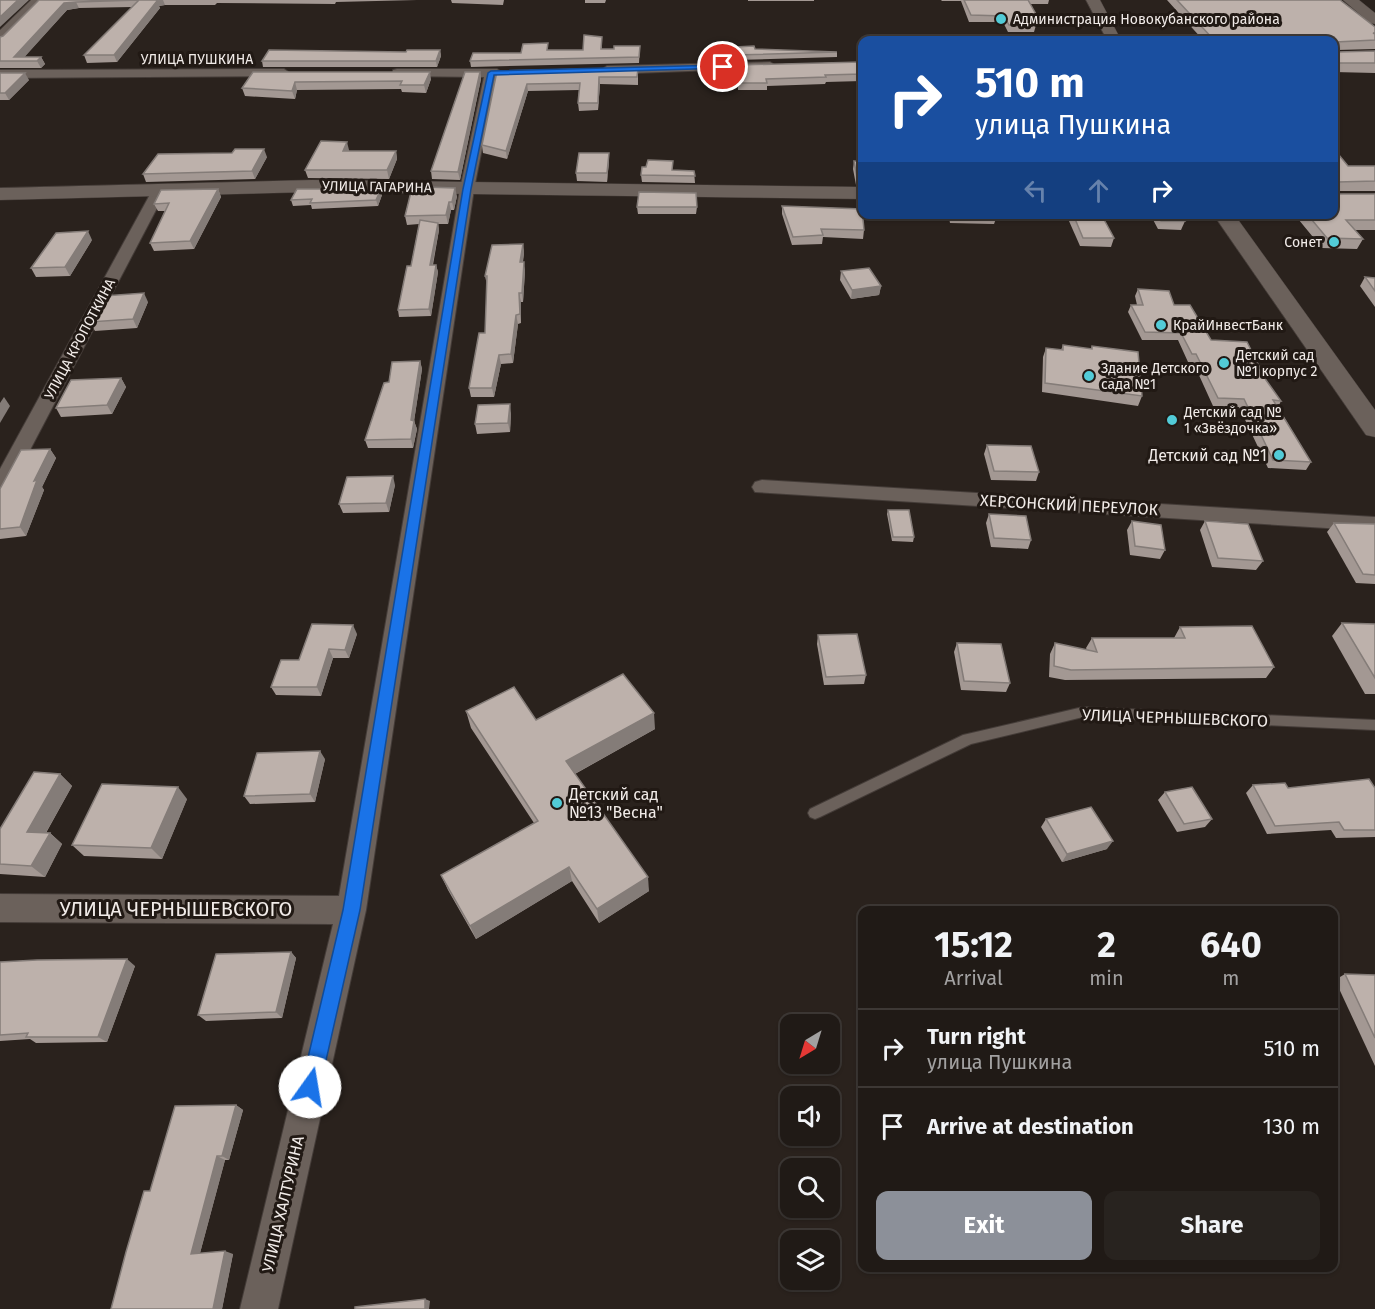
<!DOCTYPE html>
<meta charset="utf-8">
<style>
:root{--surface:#201a16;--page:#28231f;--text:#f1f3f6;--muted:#a2a1a1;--line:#3d3835;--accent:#8c9099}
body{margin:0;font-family:"Fira Sans",sans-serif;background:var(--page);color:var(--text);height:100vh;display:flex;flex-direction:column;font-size:22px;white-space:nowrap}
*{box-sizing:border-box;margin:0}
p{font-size:20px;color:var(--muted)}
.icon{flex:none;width:33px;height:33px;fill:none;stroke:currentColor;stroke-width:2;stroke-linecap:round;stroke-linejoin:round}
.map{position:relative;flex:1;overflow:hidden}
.drawer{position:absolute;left:858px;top:906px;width:480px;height:366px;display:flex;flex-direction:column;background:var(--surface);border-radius:12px;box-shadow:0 2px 4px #0004,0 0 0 2px var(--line)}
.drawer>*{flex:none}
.guide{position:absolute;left:858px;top:36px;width:480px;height:183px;border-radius:12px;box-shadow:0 2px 4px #0004,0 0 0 2px var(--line);background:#1a4fa0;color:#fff;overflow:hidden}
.needle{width:39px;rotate:218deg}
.buttons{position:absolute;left:780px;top:1014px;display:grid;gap:12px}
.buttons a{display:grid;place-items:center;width:60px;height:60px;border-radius:12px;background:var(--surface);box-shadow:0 2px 4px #0004,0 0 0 2px var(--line);font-size:30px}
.pin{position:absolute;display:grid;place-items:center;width:51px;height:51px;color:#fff;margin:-26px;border:3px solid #fff;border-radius:50%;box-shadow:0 2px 6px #0007}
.me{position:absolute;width:66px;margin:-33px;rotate:13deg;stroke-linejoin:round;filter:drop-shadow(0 0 4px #0008)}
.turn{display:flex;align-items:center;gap:21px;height:126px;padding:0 18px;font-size:27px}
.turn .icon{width:78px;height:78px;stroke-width:2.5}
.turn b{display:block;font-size:42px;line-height:51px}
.lanes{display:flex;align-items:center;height:57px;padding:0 18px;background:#0003;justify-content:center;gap:30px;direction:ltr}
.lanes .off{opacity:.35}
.eta{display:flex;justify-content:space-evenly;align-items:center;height:102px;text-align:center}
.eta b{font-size:36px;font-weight:700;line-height:42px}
.button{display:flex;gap:12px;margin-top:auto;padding:12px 18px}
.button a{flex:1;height:69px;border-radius:12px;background:var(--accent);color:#fff;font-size:24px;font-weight:700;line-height:69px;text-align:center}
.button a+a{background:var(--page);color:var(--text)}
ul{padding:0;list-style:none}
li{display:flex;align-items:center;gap:18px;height:78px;padding:0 18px;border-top:2px solid var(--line)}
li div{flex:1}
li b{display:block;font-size:22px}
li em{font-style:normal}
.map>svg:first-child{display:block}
</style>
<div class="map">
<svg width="1375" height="1309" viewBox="0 0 1375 1309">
<rect width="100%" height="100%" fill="#2a221d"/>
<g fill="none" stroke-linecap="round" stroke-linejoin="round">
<g stroke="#443c38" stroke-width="2">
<polygon id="lane" points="1083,707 1375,720 1375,730 1083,717 971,744 820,817 815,819 810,817 808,813 810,809 963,735"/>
</g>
<g stroke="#443c38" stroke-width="2">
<g id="street">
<polygon points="770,62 776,66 774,68 607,74 601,70 607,66"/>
<polygon points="284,69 290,73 288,76 0,78 0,70"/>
<polygon points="397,69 497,69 503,73 496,77 474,189 366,910 278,1309 240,1309 333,924 0,922 0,894 339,896 460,189 484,77 393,76 393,70"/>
<polygon points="160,185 167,189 10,488 7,493 0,495 0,469 153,189"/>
<polygon points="762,480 1375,517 1375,531 755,492 752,487 755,482"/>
</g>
</g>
<g stroke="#443c38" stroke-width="1">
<g id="secondary">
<polygon points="31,0 46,0 5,41 0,43 0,30"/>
<polygon points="1086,0 1100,0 1121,40 1107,40"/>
<polygon points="1343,0 1359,0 1375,13 1375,24 1370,23"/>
<polygon points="312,180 862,187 862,199 312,192 0,200 0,188"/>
<polygon points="1213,214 1234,214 1375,410 1375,437 1366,435"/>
</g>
</g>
<use href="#lane" fill="#6b615b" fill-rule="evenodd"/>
<use href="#street" fill="#6b615b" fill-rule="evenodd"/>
<use href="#secondary" fill="#6b615b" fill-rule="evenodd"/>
</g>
<g fill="#a39893">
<polygon points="39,0 417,0 336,2 335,4 217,3 215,5 165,5 159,6 160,8 117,62 87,63 84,55 132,7 79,8 67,10 24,57 41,57 45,64 41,68 0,68 0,37 3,36"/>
<polygon points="451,0 504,0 503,5 452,3"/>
<polygon points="585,0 606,0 605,3 585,3"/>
<rect x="748" y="0" width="66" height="1"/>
<polygon points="941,0 1049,0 1048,4 1030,4 1037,16 1035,23 1036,25 1034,32 1008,32 1003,22 969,22 961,1 942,1"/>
<polygon points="1167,0 1340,0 1375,27 1375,49 1337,50 1338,52 1375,51 1375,73 1334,72 1334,40 1203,40"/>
<polygon points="602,37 602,49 614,49 640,46 639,63 471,67 470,61 521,53 548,50 583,50"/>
<polygon points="735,47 755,49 837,52 837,57 736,60"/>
<polygon points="440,50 441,56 437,67 263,67 262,61"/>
<polygon points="862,62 862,81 826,82 825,84 767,86 767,90 738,90 737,65"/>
<polygon points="638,68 638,85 600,84 598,110 579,111 578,103 579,90 528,91 507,159 483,153 482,145 497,71"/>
<polygon points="253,72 431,79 426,93 402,92 401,89 297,90 295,99 245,96 242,88"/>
<polygon points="480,72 481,79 460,180 432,179 431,171"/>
<polygon points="0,73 29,80 9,100 0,100"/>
<polygon points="1334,149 1348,166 1375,166 1375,191 1337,191 1339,194 1375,194 1375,230 1355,230 1363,239 1357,249 1322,248 1294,214 1334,214"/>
<polygon points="349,150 349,151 396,151 397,159 389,179 308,178 305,170"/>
<polygon points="609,153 609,161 607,182 577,181 576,173"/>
<polygon points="267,157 255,179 146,182 143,174"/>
<polygon points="854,161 862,162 862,186 856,185 853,169"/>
<polygon points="673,170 694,171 695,183 642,182 641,175"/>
<polygon points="218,189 221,197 194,249 154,251 150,243 165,211 158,211 154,204"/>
<polygon points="381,189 382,195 378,206 312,209 311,205 293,206 291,200"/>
<polygon points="862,192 862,214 996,214 997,216 994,224 950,223 949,218 863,218 864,230 863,239 823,237 822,244 792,245 782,214 782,206 861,209 860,201 861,193"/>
<polygon points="457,196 454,210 451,210 448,224 438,224 439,230 433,265 436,265 438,272 431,316 399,317 398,310 411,266 419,224 407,225 405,216"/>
<polygon points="637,207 697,207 696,214 638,214"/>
<polygon points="1071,214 1101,214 1114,238 1111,247 1080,246 1069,221"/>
<polygon points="1150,214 1181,214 1185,221 1181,230 1158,229"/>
<polygon points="92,240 70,276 36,277 31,268"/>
<polygon points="523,244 524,253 523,262 525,271 523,302 521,302 521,323 518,324 513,363 501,364 494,397 471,397 469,388 485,333 487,285 485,276"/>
<polygon points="841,271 881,286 879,295 851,299 840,280"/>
<polygon points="1365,277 1375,278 1375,307 1360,286"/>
<polygon points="1138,289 1174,305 1211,340 1266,380 1281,401 1278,407 1311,462 1306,470 1268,468 1239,407 1213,406 1193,362 1188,362 1178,340 1142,340 1128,312 1131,305 1137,305 1135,296"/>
<polygon points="148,302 137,328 95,331 90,322"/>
<polygon points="1063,345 1091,349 1092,346 1142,396 1138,406 1042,392 1043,357 1046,348 1061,350"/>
<polygon points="420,361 422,369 414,421 417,429 413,448 368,448 365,440 389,382"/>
<polygon points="121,378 126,387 112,414 61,417 56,408"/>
<polygon points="511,413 510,432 477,434 475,424"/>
<polygon points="987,445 1039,472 1036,481 991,480 984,454"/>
<polygon points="50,449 56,458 42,487 44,490 26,536 0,539 0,489"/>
<polygon points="395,485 389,512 343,513 339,504"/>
<polygon points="888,510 914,537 913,542 892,541 887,514"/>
<polygon points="989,514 1031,540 1028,549 991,547 986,523"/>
<polygon points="1132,521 1165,550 1160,559 1130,555 1127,530"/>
<polygon points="1205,521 1263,561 1256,570 1212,567 1200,530"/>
<polygon points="1334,523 1375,524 1375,584 1356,583 1327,532"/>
<polygon points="1342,623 1375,624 1375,694 1365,694 1332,636"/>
<polygon points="1180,627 1274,667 1266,678 1065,680 1049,677 1050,654 1055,643 1087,650 1086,648 1092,638 1174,638"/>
<polygon points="357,634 349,658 333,658 321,696 276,695 271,687 299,660"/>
<polygon points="818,635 866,675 864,684 824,685 817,644"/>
<polygon points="957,643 1010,683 1006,692 961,690 954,652"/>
<polygon points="466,711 536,720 655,729 575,774 649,891 599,923 572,881 476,939 448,890 441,875 534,823 471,728"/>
<polygon points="325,759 315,802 250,804 244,796"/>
<polygon points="60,774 72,786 46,833 50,833 62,844 45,877 0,874 0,829"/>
<polygon points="1253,785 1288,788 1375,788 1375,837 1336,838 1331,830 1267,834 1246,793"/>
<polygon points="1165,792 1212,819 1205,827 1177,832 1158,800"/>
<polygon points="187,799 162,859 84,856 72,845"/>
<polygon points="1046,819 1107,849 1062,862 1041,827"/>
<polygon points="291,952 296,958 282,1018 206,1021 198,1015"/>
<polygon points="0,962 135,966 107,1042 36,1043 30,1039 0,1041"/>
<polygon points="1345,974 1375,975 1375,1066 1335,980"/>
<polygon points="236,1105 243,1110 229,1160 225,1160 200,1253 233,1254 222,1309 111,1309 150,1191"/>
</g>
<g fill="#847c78">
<polygon points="18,0 29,0 0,27 0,17"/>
<polygon points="156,0 163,0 165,5 159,6 160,8 117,62 114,55"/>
<polygon points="76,2 79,8 67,10 21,61 14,57 64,3"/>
<polygon points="440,50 441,56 437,67 436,61"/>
<polygon points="41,57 45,64 41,68 37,61"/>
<polygon points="430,72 431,79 426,93 424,85"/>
<polygon points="480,72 481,79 460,180 458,172"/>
<polygon points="25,73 29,80 9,100 5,93"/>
<polygon points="599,77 600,84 598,110 598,103"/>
<polygon points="295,82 297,90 295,99 292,91"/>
<polygon points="527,84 528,91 507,159 506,151"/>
<polygon points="347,142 349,150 345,160 343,151"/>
<polygon points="264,149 267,157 255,179 252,171"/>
<polygon points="396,151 397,159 389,179 387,170"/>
<polygon points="609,153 609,161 607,182 607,173"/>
<polygon points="455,188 457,196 454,210 452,202"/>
<polygon points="218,189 221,197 194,249 190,241"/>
<polygon points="381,189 382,195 378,206 376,200"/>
<polygon points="449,202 451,210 448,224 446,215"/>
<polygon points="438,223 439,230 431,272 430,265"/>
<polygon points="88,231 92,240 70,276 65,267"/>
<polygon points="523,244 524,253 521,271 520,262"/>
<polygon points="524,262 525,271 523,302 522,293"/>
<polygon points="436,265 438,272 431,316 429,309"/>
<polygon points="881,286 879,295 851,299 852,290"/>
<polygon points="144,293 148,302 137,328 133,319"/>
<polygon points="519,293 521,302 521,323 520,314"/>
<polygon points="516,315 518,324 513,363 511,354"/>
<polygon points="499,355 501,364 494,397 492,388"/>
<polygon points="420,361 422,369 413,428 411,420"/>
<polygon points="121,378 126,387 112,414 107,405"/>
<polygon points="4,397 10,406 0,423 0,403"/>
<polygon points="510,404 511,413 510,432 508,423"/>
<polygon points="414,421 417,429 413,448 411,439"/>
<polygon points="50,449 56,458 42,487 44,490 26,536 20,527 34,481"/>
<polygon points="393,476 395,485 389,512 386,503"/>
<polygon points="353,625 357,634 349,658 345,650"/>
<polygon points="329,649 333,658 321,696 317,687"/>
<polygon points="654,713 655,729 569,777 566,761"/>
<polygon points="320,751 325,759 315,802 310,794"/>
<polygon points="60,774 72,786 40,843 27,832"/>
<polygon points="178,787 187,799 162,859 151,848"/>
<polygon points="50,833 62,844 45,877 31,866"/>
<polygon points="1113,841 1107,849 1062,862 1067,854"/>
<polygon points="569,867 572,881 476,939 470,926"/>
<polygon points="648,877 649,891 599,923 597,909"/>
<polygon points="291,952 296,958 282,1018 276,1012"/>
<polygon points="127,959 135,966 107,1042 98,1037"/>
<polygon points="236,1105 243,1110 229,1160 222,1156"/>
<polygon points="217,1156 225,1160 199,1257 191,1254"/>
<polygon points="225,1251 233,1254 222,1309 213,1309"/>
<polygon points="425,1299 430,1301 429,1309 425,1309"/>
</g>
<g fill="#bdb1ab" stroke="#847c78" stroke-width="1.5">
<polygon points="0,0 18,0 0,17"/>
<polygon points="39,0 156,0 157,1 114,55 84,55 139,0 76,2 64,3 14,57 41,57 37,61 0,61 0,37 3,36"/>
<polygon points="964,0 1028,0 1037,16 1031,16 1036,25 1009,25 1004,16 971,15"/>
<polygon points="1177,0 1340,0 1375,27 1375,33 1373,33 1375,34 1375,40 1336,42 1336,49 1338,52 1375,51 1375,63 1334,63 1334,40 1214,40"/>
<polygon points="584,35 602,37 601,49 614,49 614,46 640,46 639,57 470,61 473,53 521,53 523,44 548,43 547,50 583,50"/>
<polygon points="754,46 755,49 837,52 736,55 735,47"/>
<polygon points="269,50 406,52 407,50 440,50 436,61 262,61"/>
<polygon points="862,62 862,74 825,75 826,77 766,79 767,83 739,83 737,65"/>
<polygon points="638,68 637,77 599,77 598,103 578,103 580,83 527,84 506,151 482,145 497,71"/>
<polygon points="253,72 430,72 424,85 400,85 402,81 295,82 292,91 242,88"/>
<polygon points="465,72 480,72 458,172 431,171"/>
<polygon points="0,73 25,73 5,93 0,93"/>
<polygon points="321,141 347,142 343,151 396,151 387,170 305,170"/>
<polygon points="235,149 264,149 252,171 143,174 158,154 232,153"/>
<polygon points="1334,149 1348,166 1375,166 1375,181 1338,182 1337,191 1339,194 1375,194 1375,220 1346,220 1363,239 1327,238 1307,214 1334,214"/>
<polygon points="579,153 609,153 607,173 576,173"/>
<polygon points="648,160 673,161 672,170 694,171 695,176 641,175 642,167 646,167"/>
<polygon points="854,161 862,162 862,178 857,177"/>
<polygon points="425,187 455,188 452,202 449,202 446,215 405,216 411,192 424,191"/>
<polygon points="218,189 190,241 150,243 169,203 154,204 161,190"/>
<polygon points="297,189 381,189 376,200 310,203 312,199 291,200"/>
<polygon points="639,192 696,193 697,207 637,207"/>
<polygon points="782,206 862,209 864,230 821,229 823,235 793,237"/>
<polygon points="996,214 997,216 952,214"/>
<polygon points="1073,214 1101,214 1114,238 1083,238"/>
<polygon points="1158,214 1181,214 1185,221 1161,221"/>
<polygon points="420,220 438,223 430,265 436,265 429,309 398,310 407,266 411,266"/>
<polygon points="88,231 65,267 31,268 56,233"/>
<polygon points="523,244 520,262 524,262 522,293 519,293 520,314 516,315 511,354 499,355 492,388 469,388 479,333 485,333 487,276 485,276 492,245"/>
<polygon points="869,268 881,286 852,290 841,271"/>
<polygon points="1365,277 1375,278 1375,291"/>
<polygon points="1138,289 1169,291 1174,305 1190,305 1211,340 1247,342 1266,380 1281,401 1273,400 1311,462 1273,460 1244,399 1218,398 1196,354 1192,354 1181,333 1145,332 1131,305 1143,305"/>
<polygon points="144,293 133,319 90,322 104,296"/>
<polygon points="1063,345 1092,349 1092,346 1138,352 1142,396 1045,383 1046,348 1063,350"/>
<polygon points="420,361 411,420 414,421 411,439 365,440 384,383 389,382 392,362"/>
<polygon points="121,378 107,405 56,408 71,380"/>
<polygon points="510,404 508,423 475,424 478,405"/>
<polygon points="987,445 1031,446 1039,472 994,471"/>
<polygon points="50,449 34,481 37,480 20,527 0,529 0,489 21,450"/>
<polygon points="393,476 386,503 339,504 347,477"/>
<polygon points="888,510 909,510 914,537 893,537"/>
<polygon points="989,514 1026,516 1031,540 994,538"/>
<polygon points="1132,521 1161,525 1165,550 1135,546"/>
<polygon points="1205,521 1248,524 1263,561 1218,558"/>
<polygon points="1334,523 1375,524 1375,575 1363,574"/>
<polygon points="1342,623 1375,624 1375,678"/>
<polygon points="312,624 353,625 345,650 329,649 317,687 271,687 281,660 299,660"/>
<polygon points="1252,626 1274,667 1071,670 1054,666 1055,643 1097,652 1092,638 1185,638 1180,627"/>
<polygon points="857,634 866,675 826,677 818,635"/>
<polygon points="957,643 1001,644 1010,683 964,681"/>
<polygon points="623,674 654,713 566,761 648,877 597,909 569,867 470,926 441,875 538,821 466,711 514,687 536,720"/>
<polygon points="320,751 310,794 244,796 257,753"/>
<polygon points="34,772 60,774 27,832 50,833 31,866 0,864 0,829"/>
<polygon points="1369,779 1375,788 1375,830 1344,830 1339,822 1275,826 1253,785 1285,783 1288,788"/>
<polygon points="102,784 178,787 151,848 72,845"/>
<polygon points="1192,787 1212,819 1184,824 1165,792"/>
<polygon points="1091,807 1113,841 1067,854 1046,819"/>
<polygon points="291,952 276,1012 198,1015 216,954"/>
<polygon points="127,959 98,1037 26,1037 28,1033 0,1035 0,962 37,960"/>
<polygon points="1345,974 1375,975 1375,1038"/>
<polygon points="236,1105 222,1156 217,1156 191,1254 225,1251 213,1309 111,1309 126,1252 144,1191 150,1191 175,1106"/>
<polygon points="425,1299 425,1309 355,1309 355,1307"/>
</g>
<polygon fill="#1a73e8" stroke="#114b97" stroke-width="1.5" points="723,65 726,68 494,75 471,189 360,910 320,1087 317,1094 310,1097 304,1094 301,1087 343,910 463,189 488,73 491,71"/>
<g fill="#52cbd7" stroke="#211914" stroke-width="2">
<circle cx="1001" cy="19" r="6"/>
<circle cx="1334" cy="242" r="6"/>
<circle cx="1161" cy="325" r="6"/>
<circle cx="1224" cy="363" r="6"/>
<circle cx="1089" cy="376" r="6"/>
<circle cx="1172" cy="420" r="6"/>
<circle cx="1279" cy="455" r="6"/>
<circle cx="557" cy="803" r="6"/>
</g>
<g text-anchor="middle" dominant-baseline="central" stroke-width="6" stroke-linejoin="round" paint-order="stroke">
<g font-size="14" fill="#f1ebe8" stroke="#211914" text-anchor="start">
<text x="1013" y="19">Администрация Новокубанского района</text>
<text x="1322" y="242" text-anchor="end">Сонет</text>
<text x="1173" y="325">КрайИнвестБанк</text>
<text x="1236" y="355">Детский сад<tspan x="1236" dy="16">№1 корпус 2</tspan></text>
<text x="1101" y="368">Здание Детского<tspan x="1101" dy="16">сада №1</tspan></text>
<text x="1184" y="412">Детский сад №<tspan x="1184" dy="16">1 «Звёздочка»</tspan></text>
</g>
<g font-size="14" fill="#f1ebe8" stroke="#211914">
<text x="197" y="59">УЛИЦА ПУШКИНА</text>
<text transform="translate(377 187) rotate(1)">УЛИЦА ГАГАРИНА</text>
<text transform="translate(80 339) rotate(-62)">УЛИЦА КРОПОТКИНА</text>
</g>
<g font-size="16" fill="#f1ebe8" stroke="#211914" text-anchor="end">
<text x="1267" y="455">Детский сад №1</text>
<text x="569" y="794" text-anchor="start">Детский сад<tspan x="569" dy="18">№13 "Весна"</tspan></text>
</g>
<g font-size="16" fill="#f1ebe8" stroke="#211914">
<text transform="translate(1069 505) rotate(3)">ХЕРСОНСКИЙ ПЕРЕУЛОК</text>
<text transform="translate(1175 718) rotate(2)">УЛИЦА ЧЕРНЫШЕВСКОГО</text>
<text transform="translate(283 1204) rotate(-77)">УЛИЦА ХАЛТУРИНА</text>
</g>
<g font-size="20" fill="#f1ebe8" stroke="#211914">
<text x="176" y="909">УЛИЦА ЧЕРНЫШЕВСКОГО</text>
</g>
</g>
</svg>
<div class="buttons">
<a><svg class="needle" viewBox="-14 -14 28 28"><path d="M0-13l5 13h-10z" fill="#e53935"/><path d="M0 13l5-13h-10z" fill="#a2a1a1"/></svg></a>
<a><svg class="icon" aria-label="sound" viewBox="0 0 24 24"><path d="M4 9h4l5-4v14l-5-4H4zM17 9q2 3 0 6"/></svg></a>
<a><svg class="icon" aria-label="search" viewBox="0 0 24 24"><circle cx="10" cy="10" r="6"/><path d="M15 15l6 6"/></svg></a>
<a><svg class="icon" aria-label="layers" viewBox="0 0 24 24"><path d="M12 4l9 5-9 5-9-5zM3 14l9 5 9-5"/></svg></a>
</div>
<div class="pin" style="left:723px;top:67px;background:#d93025"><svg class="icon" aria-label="arrive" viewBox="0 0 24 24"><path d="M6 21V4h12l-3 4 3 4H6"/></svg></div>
<svg class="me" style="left:310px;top:1087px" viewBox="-20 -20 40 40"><circle r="19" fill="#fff"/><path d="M0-13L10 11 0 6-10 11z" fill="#1a73e8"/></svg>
<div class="guide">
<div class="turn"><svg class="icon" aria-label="right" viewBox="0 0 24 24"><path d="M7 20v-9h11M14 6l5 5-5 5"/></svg><div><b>510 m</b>улица Пушкина</div></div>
<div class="lanes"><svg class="icon off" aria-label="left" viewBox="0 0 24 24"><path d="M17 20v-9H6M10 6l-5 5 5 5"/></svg><svg class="icon off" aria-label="ahead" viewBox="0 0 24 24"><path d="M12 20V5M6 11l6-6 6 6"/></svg><svg class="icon" aria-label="right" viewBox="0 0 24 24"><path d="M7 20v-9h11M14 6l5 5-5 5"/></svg></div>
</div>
<section class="drawer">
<div class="eta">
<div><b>15:12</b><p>Arrival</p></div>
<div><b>2</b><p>min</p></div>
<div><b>640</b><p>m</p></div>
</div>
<ul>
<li><svg class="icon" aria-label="right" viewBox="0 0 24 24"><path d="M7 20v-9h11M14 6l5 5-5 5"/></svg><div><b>Turn right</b><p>улица Пушкина</p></div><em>510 m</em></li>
<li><svg class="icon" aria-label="arrive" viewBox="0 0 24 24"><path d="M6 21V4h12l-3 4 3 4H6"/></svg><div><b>Arrive at destination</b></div><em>130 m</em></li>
</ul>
<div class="button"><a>Exit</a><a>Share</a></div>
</section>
</div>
